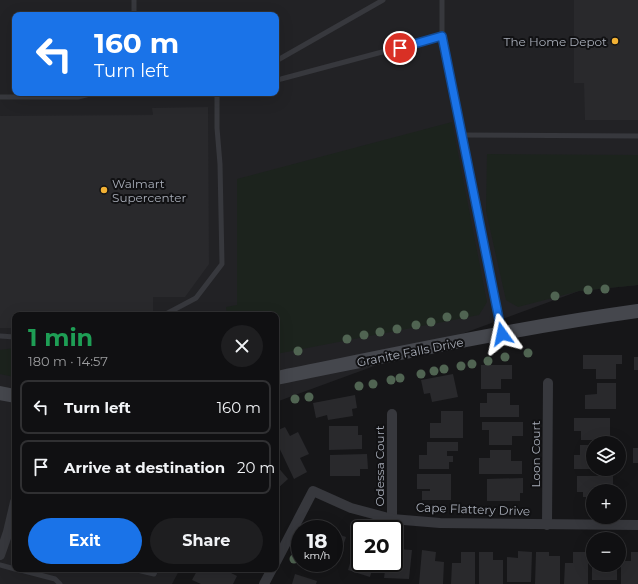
<!DOCTYPE html>
<meta charset="utf-8">
<style>
:root{--surface:#101012;--page:#1e1e20;--text:#f1f3f6;--muted:#9c9d9f;--line:#303032;--accent:#1a73e8}
body{margin:0;font-family:Montserrat,sans-serif;background:var(--page);color:var(--text);height:100vh;display:flex;flex-direction:column;font-size:15px;white-space:nowrap}
*{box-sizing:border-box;margin:0}
p{font-size:13px;color:var(--muted)}
.icon{flex:none;width:22px;height:22px;fill:none;stroke:currentColor;stroke-width:2;stroke-linecap:round;stroke-linejoin:round}
.map{position:relative;flex:1;overflow:hidden}
.details{position:absolute;left:12px;top:312px;width:267px;height:260px;display:flex;flex-direction:column;background:var(--surface);border-radius:8px;box-shadow:0 4px 16px #0002,0 0 0 1px var(--line)}
.details>*{flex:none}
.top-card{position:absolute;left:12px;top:12px;width:267px;height:84px;border-radius:8px;box-shadow:0 4px 16px #0002,0 0 0 1px var(--line);background:#1a73e8;color:#fff;overflow:hidden}
.buttons{position:absolute;left:586px;top:436px;display:grid;gap:8px}
.buttons a{display:grid;place-items:center;width:40px;height:40px;border-radius:50%;background:var(--surface);box-shadow:0 4px 16px #0002,0 0 0 1px var(--line);font-size:20px}
.speed{position:absolute;left:291px;top:520px;display:flex;gap:8px;font-size:20px;font-weight:700;text-align:center}
.speed>*{display:grid;place-content:center;width:52px;height:52px;border-radius:50%;background:var(--surface);box-shadow:0 4px 16px #0002,0 0 0 1px var(--line);line-height:1}
.speed small{font-size:10px;font-weight:400}
.speed .limit{border:2px solid #111;border-radius:6px;background:#fff;color:#111}
.pin{position:absolute;display:grid;place-items:center;width:34px;height:34px;color:#fff;margin:-17px;border:2px solid #fff;border-radius:50%;box-shadow:0 1px 4px #0007}
.me{position:absolute;width:44px;margin:-22px;rotate:348deg;stroke-linejoin:round;filter:drop-shadow(0 0 3px #0008)}
.turn{display:flex;align-items:center;gap:14px;height:84px;padding:0 16px;font-size:18px}
.turn .icon{width:52px;height:52px;stroke-width:2.5}
.turn b{display:block;font-size:28px;line-height:34px}
.round{display:grid;place-items:center;flex:none;width:42px;height:42px;border-radius:21px;background:var(--page)}
.overview{display:flex;align-items:center;justify-content:space-between;height:68px;padding:0 16px}
h1{font-size:24px;font-weight:700;line-height:30px;color:#1e9e55}
.primary-button{display:flex;gap:8px;margin-top:auto;padding:8px 16px}
.primary-button a{flex:1;height:46px;border-radius:24px;background:var(--accent);color:#fff;font-size:16px;font-weight:700;line-height:46px;text-align:center}
.primary-button a+a{background:var(--page);color:var(--text)}
ul{padding:0;list-style:none}
li{display:flex;align-items:center;gap:12px;height:54px;margin:0 8px 6px;padding:0 8px;border:2px solid var(--line);border-radius:8px}
li div{flex:1}
li b{display:block;font-size:15px}
li em{font-style:normal}
.map>svg:first-child{display:block}
</style>
<div class="map">
<svg width="638" height="584" viewBox="0 0 638 584">
<rect width="100%" height="100%" fill="#161618"/>
<path fill="#222225" fill-rule="evenodd" d="M 0,0 L 638,0 L 638,285 L 579,291 L 276,402 L 276,315 L 15,315 L 15,569 L 180,569 L 172,584 L 0,584 ZM 15,15 L 276,15 L 276,93 L 15,93 Z"/>
<g fill="#1c231d">
<polygon points="452,122 487,302 479,315 276,354 276,315 227,315 226,307 237,305 237,179"/>
<polygon points="487,154 638,155 638,285 579,291 518,307 506,300 486,211"/>
<polygon points="15,348 15,376 14,377 0,374 0,350"/>
</g>
<g fill="#29292c">
<polygon points="574,0 638,0 638,120 585,120 584,83 574,83"/>
<polygon points="208,107 209,264 185,297 153,297 153,315 15,315 15,328 0,328 0,116 153,115 152,108"/>
<polygon points="583,355 622,355 622,364 616,364 616,379 596,379 596,369 583,369"/>
<rect x="634" y="357" width="4" height="13"/>
<polygon points="481,365 512,365 512,379 501,379 501,389 481,389"/>
<polygon points="453,374 458,397 432,402 430,393 424,394 421,380"/>
<polygon points="597,383 616,383 616,409 585,409 585,395 597,394"/>
<polygon points="487,393 510,393 510,405 519,405 519,417 480,417 480,403 487,403"/>
<polygon points="355,395 357,408 352,409 353,416 328,420 327,415 316,418 313,403"/>
<polygon points="441,411 463,411 463,438 430,438 430,423 441,423"/>
<polygon points="574,418 610,418 610,440 581,440 581,431 574,431"/>
<polygon points="482,422 523,422 523,436 512,436 512,445 489,445 489,430 482,430"/>
<polygon points="329,426 358,426 358,435 362,435 362,449 329,450"/>
<polygon points="285,427 290,436 298,432 309,454 300,458 307,472 294,479 276,441 276,431"/>
<polygon points="427,442 458,442 458,451 447,451 447,456 453,456 453,462 449,462 449,469 419,469 419,455 427,455"/>
<polygon points="580,445 593,445 593,469 574,469 574,455 580,455"/>
<rect x="633" y="448" width="5" height="15"/>
<polygon points="490,450 511,450 511,461 522,461 522,474 479,474 479,458 490,458"/>
<polygon points="367,454 368,469 360,469 360,476 330,476 330,455"/>
<polygon points="276,465 288,479 277,489 276,487"/>
<polygon points="417,474 451,474 451,500 422,500 422,491 430,491 430,489 417,489"/>
<polygon points="577,476 613,476 613,491 593,491 593,497 583,497 583,492 577,492"/>
<polygon points="523,478 523,493 520,493 520,501 487,501 487,479"/>
<polygon points="334,533 346,537 337,564 334,563"/>
<polygon points="357,540 360,541 360,563 374,563 370,577 348,570"/>
<polygon points="398,549 412,550 409,579 384,578 386,563 394,563 394,560 397,560"/>
<polygon points="422,550 436,552 435,561 444,562 443,584 419,584"/>
<polygon points="518,551 532,552 531,582 507,582 507,557 518,558"/>
<polygon points="461,552 475,552 475,584 451,584 452,563 461,563"/>
<polygon points="479,552 493,552 493,560 503,560 503,584 479,584"/>
<polygon points="536,552 549,552 549,556 560,556 560,584 535,584"/>
<polygon points="573,552 588,552 588,584 564,584 565,563 573,563"/>
<polygon points="631,552 638,552 638,584 621,584 621,561 631,561"/>
<rect x="592" y="565" width="25" height="15"/>
<polygon points="198,569 223,569 237,576 233,584 201,584 192,580"/>
<polygon points="295,574 317,581 316,584 292,584"/>
</g>
<g fill="none" stroke-linecap="round" stroke-linejoin="round">
<g stroke="#37383d" stroke-width="5">
<polyline points="134,0 134,15"/>
<polyline points="442,0 442,36 502,333"/>
<polyline points="276,61 383,0"/>
<polyline points="276,80 281,79 442,36"/>
<polyline points="0,97 78,97 94,93"/>
<polyline points="462,135 638,136"/>
<polyline points="164,315 196,298 222,264 220,164 217,128 217,93"/>
<polyline points="0,336 15,337"/>
<polyline points="0,565 15,569"/>
<polyline points="17,569 55,579 60,584"/>
<polyline points="133,569 154,574 156,569"/>
</g>
<g stroke="#37383d" stroke-width="10">
<polyline points="392,519 392,414"/>
<polyline points="547,525 548,383"/>
<polyline points="0,555 8,532 15,502"/>
<polyline points="276,562 313,491 351,508 392,519 440,523 638,525"/>
<polyline points="264,584 272,569"/>
</g>
<g stroke="#45474d" stroke-width="14">
<path d="M 276,378 C 396,354 516,328 638,311"/>
<polyline points="0,393 15,396"/>
</g>
</g>
<g fill="#506452">
<circle cx="605" cy="289" r="4.5"/>
<circle cx="588" cy="290" r="4.5"/>
<circle cx="555" cy="296" r="4.5"/>
<circle cx="464" cy="315" r="4.5"/>
<circle cx="447" cy="317" r="4.5"/>
<circle cx="431" cy="322" r="4.5"/>
<circle cx="416" cy="325" r="4.5"/>
<circle cx="397" cy="329" r="4.5"/>
<circle cx="380" cy="332" r="4.5"/>
<circle cx="364" cy="335" r="4.5"/>
<circle cx="347" cy="339" r="4.5"/>
<circle cx="298" cy="351" r="4.5"/>
<circle cx="528" cy="353" r="4.5"/>
<circle cx="505" cy="357" r="4.5"/>
<circle cx="488" cy="361" r="4.5"/>
<circle cx="472" cy="364" r="4.5"/>
<circle cx="461" cy="366" r="4.5"/>
<circle cx="444" cy="369" r="4.5"/>
<circle cx="434" cy="371" r="4.5"/>
<circle cx="421" cy="374" r="4.5"/>
<circle cx="400" cy="378" r="4.5"/>
<circle cx="391" cy="380" r="4.5"/>
<circle cx="373" cy="384" r="4.5"/>
<circle cx="359" cy="386" r="4.5"/>
<circle cx="309" cy="397" r="4.5"/>
<circle cx="295" cy="399" r="4.5"/>
<circle cx="294" cy="559" r="4.5"/>
</g>
<g fill="none" stroke-linecap="round" stroke-linejoin="round">
<g stroke="#114b97" stroke-width="10">
<polyline id="route" points="400,48 442,36 502,334"/>
</g>
<use href="#route" stroke="#1a73e8" stroke-width="7"/>
</g>
<g fill="#f2b134" stroke="#111113" stroke-width="1.5">
<circle cx="615" cy="41" r="4"/>
<circle cx="104" cy="190" r="4"/>
</g>
<g text-anchor="middle" dominant-baseline="central" stroke-width="4" stroke-linejoin="round" paint-order="stroke">
<g font-size="12" fill="#a8adb8" stroke="#111113" text-anchor="end">
<text x="607" y="41">The Home Depot</text>
<text x="112" y="183" text-anchor="start">Walmart<tspan x="112" dy="14">Supercenter</tspan></text>
</g>
<g font-size="12" fill="#a8adb8" stroke="#111113">
<text transform="translate(410 352) rotate(-11)">Granite Falls Drive</text>
<text transform="translate(535 454) rotate(-90)">Loon Court</text>
<text transform="translate(379 466) rotate(-90)">Odessa Court</text>
<text transform="translate(473 509) rotate(2)">Cape Flattery Drive</text>
</g>
</g>
</svg>
<div class="buttons">
<a><svg class="icon" aria-label="layers" viewBox="0 0 24 24"><path d="M12 4l9 5-9 5-9-5zM3 14l9 5 9-5"/></svg></a>
<a>+</a>
<a>−</a>
</div>
<div class="speed"><div>18<small>km/h</small></div><div class="limit">20</div></div>
<div class="pin" style="left:400px;top:48px;background:#d93025"><svg class="icon" aria-label="arrive" viewBox="0 0 24 24"><path d="M6 21V4h12l-3 4 3 4H6"/></svg></div>
<svg class="me" style="left:502px;top:334px" viewBox="-20 -20 40 40"><path d="M0-17L14 15 0 8-14 15z" fill="#1a73e8" stroke="#fff" stroke-width="4"/></svg>
<div class="top-card">
<div class="turn"><svg class="icon" aria-label="left" viewBox="0 0 24 24"><path d="M17 20v-9H6M10 6l-5 5 5 5"/></svg><div><b>160 m</b>Turn left</div></div>
</div>
<section class="details">
<div class="overview"><div><h1>1 min</h1><p>180 m · 14:57</p></div><a class="round"><svg class="icon" aria-label="close" viewBox="0 0 24 24"><path d="M6 6l12 12M18 6L6 18"/></svg></a></div>
<ul>
<li><svg class="icon" aria-label="left" viewBox="0 0 24 24"><path d="M17 20v-9H6M10 6l-5 5 5 5"/></svg><div><b>Turn left</b></div><em>160 m</em></li>
<li><svg class="icon" aria-label="arrive" viewBox="0 0 24 24"><path d="M6 21V4h12l-3 4 3 4H6"/></svg><div><b>Arrive at destination</b></div><em>20 m</em></li>
</ul>
<div class="primary-button"><a>Exit</a><a>Share</a></div>
</section>
</div>
